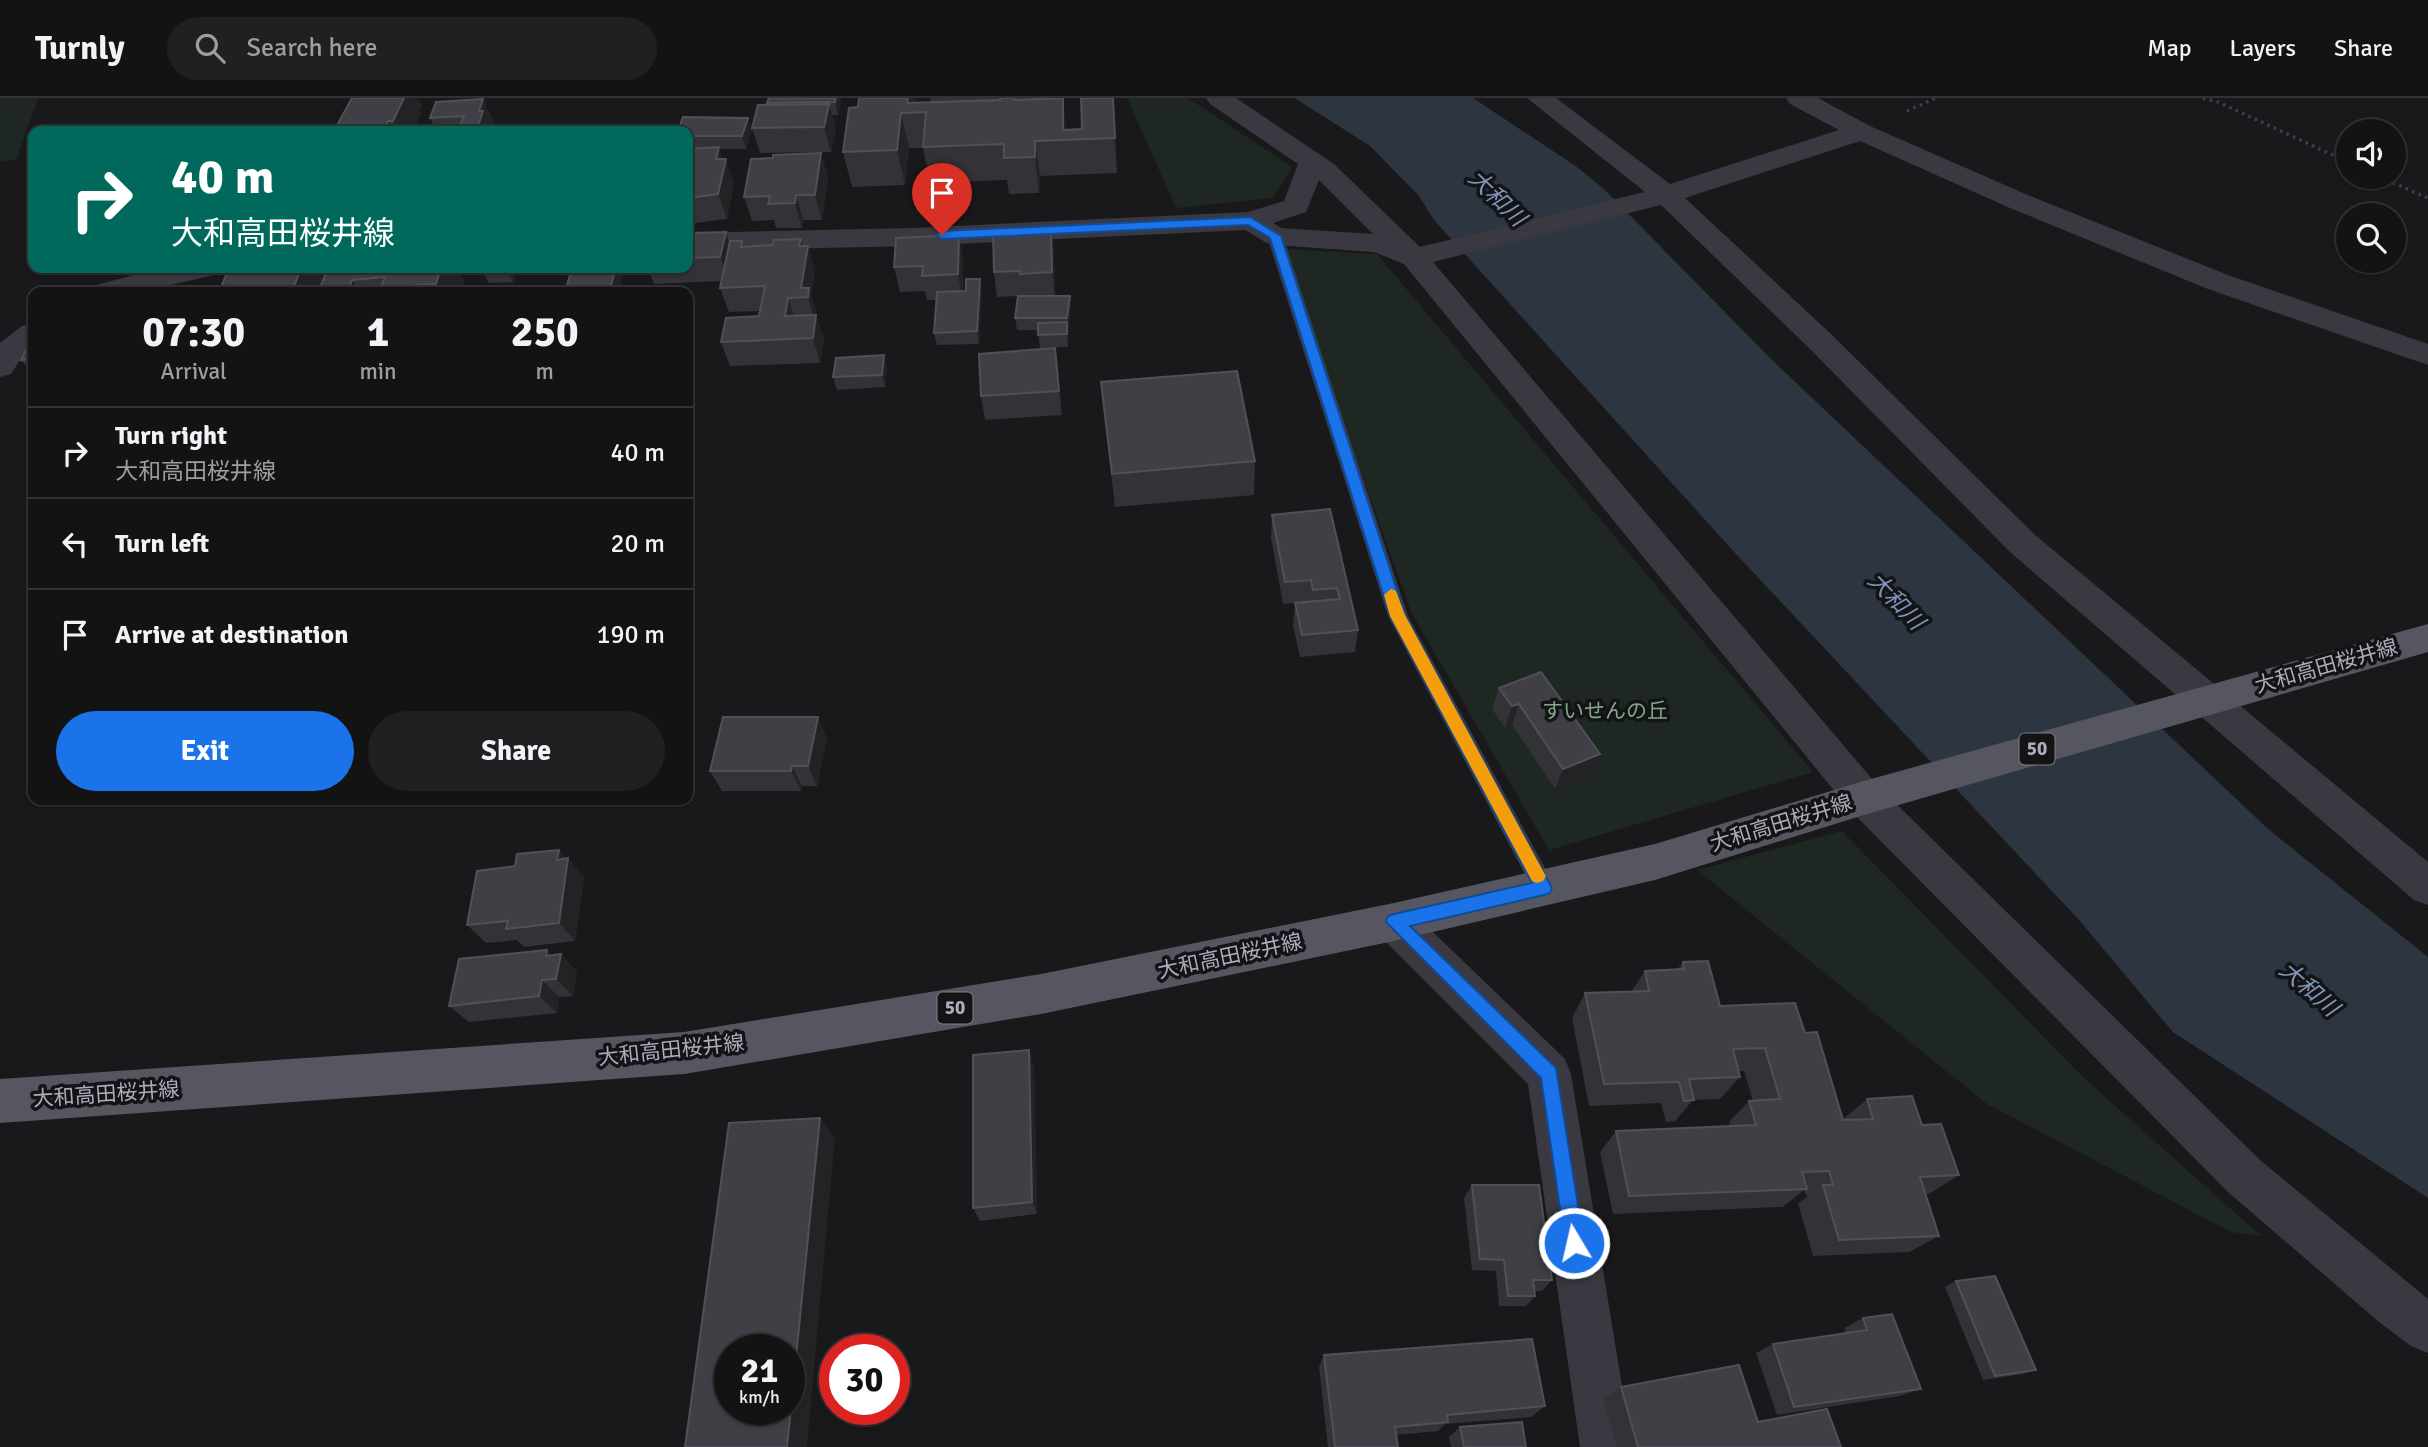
<!DOCTYPE html>
<meta charset="utf-8">
<style>
:root{--surface:#131314;--page:#202022;--text:#f1f3f6;--muted:#9d9ea0;--line:#323234;--accent:#1a73e8}
body{margin:0;font-family:Signika,"Noto Sans JP",sans-serif;background:var(--page);color:var(--text);height:100vh;display:flex;flex-direction:column;font-size:26px;white-space:nowrap}
*{box-sizing:border-box;margin:0}
p{font-size:23px;color:var(--muted)}
.icon{flex:none;width:38px;height:38px;fill:none;stroke:currentColor;stroke-width:2;stroke-linecap:round;stroke-linejoin:round}
.map{position:relative;flex:1;overflow:hidden}
.details{position:absolute;left:28px;top:189px;width:665px;height:518px;display:flex;flex-direction:column;background:var(--surface);border-radius:14px;box-shadow:0 2px 5px #0004,0 0 0 2px var(--line)}
.details>*{flex:none}
.guide{position:absolute;left:28px;top:28px;width:665px;height:147px;border-radius:14px;box-shadow:0 2px 5px #0004,0 0 0 2px var(--line);background:#00695c;color:#fff;overflow:hidden}
.controls{position:absolute;left:2336px;top:21px;display:grid;gap:14px}
.controls a{display:grid;place-items:center;width:70px;height:70px;border-radius:50%;background:var(--surface);box-shadow:0 2px 5px #0004,0 0 0 2px var(--line);font-size:35px}
.speed{position:absolute;left:714px;top:1236px;display:flex;gap:14px;font-size:35px;font-weight:700;text-align:center}
.speed>*{display:grid;place-content:center;width:91px;height:91px;border-radius:50%;background:var(--surface);box-shadow:0 2px 5px #0004,0 0 0 2px var(--line);line-height:1}
.speed small{font-size:18px;font-weight:400}
.speed .limit{border:10px solid #d22;background:#fff;color:#111}
.pin{position:absolute;display:grid;place-items:center;width:60px;height:60px;color:#fff;margin:-72px -30px;border-radius:50% 50% 50% 0;rotate:-45deg;box-shadow:0 0 7px #0007}
.pin .icon{rotate:45deg}
.me{position:absolute;width:77px;margin:-38px;rotate:351deg;stroke-linejoin:round;filter:drop-shadow(0 0 5px #0008)}
.turn{display:flex;align-items:center;gap:24px;height:147px;padding:0 28px;font-size:32px}
.turn .icon{width:91px;height:91px;stroke-width:2.5}
.turn b{display:block;font-size:49px;line-height:60px}
.eta{display:flex;justify-content:space-evenly;align-items:center;height:119px;text-align:center}
.eta b{font-size:42px;font-weight:700;line-height:49px}
.primary-button{display:flex;gap:14px;margin-top:auto;padding:14px 28px}
.primary-button a{flex:1;height:80px;border-radius:42px;background:var(--accent);color:#fff;font-size:28px;font-weight:700;line-height:80px;text-align:center}
.primary-button a+a{background:var(--page);color:var(--text)}
ul{padding:0;list-style:none}
li{display:flex;align-items:center;gap:21px;height:91px;padding:0 28px;border-top:2px solid var(--line)}
li div{flex:1}
li b{display:block;font-size:26px}
li em{font-style:normal}
header{display:flex;align-items:center;gap:42px;box-sizing:border-box;height:98px;padding:0 35px;background:var(--surface);border-bottom:2px solid var(--line)}
header strong{font-size:33px}
nav{display:flex;gap:38px;margin-inline-start:auto;font-size:24px}
.search{width:490px;height:63px;background:var(--page);display:flex;align-items:center;gap:18px;box-sizing:border-box;padding:0 24px;border-radius:38px;color:var(--muted);font-size:26px}
.map>svg:first-child{display:block}
</style>
<header>
<strong>Turnly</strong>
<div class="search"><svg class="icon" aria-label="search" viewBox="0 0 24 24"><circle cx="10" cy="10" r="6"/><path d="M15 15l6 6"/></svg>Search here</div>
<nav><a>Map</a><a>Layers</a><a>Share</a></nav>
</header>
<div class="map">
<svg width="2428" height="1349" viewBox="0 0 2428 1349">
<rect width="100%" height="100%" fill="#19191b"/>
<g fill="#1e2721">
<polygon points="0,0 38,0 16,62 0,64"/>
<polygon points="1127,0 1188,0 1292,69 1273,100 1176,110"/>
<polygon points="1281,151 1377,156 1813,674 1549,752 1411,514"/>
<polygon points="1842,733 2083,979 2261,1138 2231,1134 1987,1006 1697,772"/>
</g>
<polygon fill="#2d3541" points="1295,0 1473,0 1577,69 1605,92 1772,262 2268,731 2428,859 2428,1100 2173,934 2079,822 1736,456 1434,122 1419,98 1370,48"/>
<g fill="none" stroke-linecap="round" stroke-linejoin="round">
<g stroke="#3f4048" stroke-width="3.5" stroke-dasharray="2.5 4.5" stroke-linecap="butt">
<polyline points="2203,0 2218,4 2348,64"/>
<polyline points="1907,13 1936,0"/>
<polyline points="2380,79 2428,100"/>
</g>
<polygon fill="#3a3941" fill-rule="evenodd" points="1275,133 1283,138 1408,518 1552,783 1555,790 1552,797 1544,800 1536,797 1388,518 1267,138"/>
<g fill="#3a3941" fill-rule="evenodd">
<path d="M 1206,0 L 1236,0 L 1334,66 L 1420,149 L 1645,94 L 1527,0 L 1556,0 L 1670,86 L 1839,32 L 1790,6 L 1786,0 L 1818,0 L 1870,28 L 2030,98 L 2228,177 L 2428,246 L 2428,267 L 2208,191 L 2010,110 L 1860,43 L 1685,100 L 1831,236 L 2034,436 L 2428,764 L 2428,807 L 2414,802 L 2010,454 L 1809,250 L 1661,107 L 1433,164 L 1878,688 L 2260,1062 L 2428,1201 L 2428,1255 L 2411,1248 L 2379,1224 L 2228,1094 L 1850,712 L 1404,166 L 1374,154 L 1275,147 L 1265,144 L 1245,132 L 914,148 L 688,153 L 688,135 L 914,130 L 1248,114 L 1284,103 L 1298,66 L 1210,6 ZM 1319,82 L 1373,136 L 1281,130 L 1273,125 L 1306,114 Z"/>
<polygon points="159,170 219,170 214,177 140,194 92,194 97,187"/>
<polygon points="33,225 33,250 24,256 11,276 0,279 0,245 22,228"/>
<polygon points="1394,805 1409,811 1565,961 1571,976 1632,1349 1580,1349 1528,986 1379,837 1373,824 1379,811"/>
</g>
<polygon fill="#555660" fill-rule="evenodd" points="2428,526 2428,554 1864,717 1655,782 1394,843 1041,916 684,976 0,1025 0,981 684,934 1041,876 1394,805 1655,746 1864,683"/>
</g>
<g fill="#323237">
<polygon points="769,0 840,0 841,4 838,17 832,17 836,31 831,54 760,55 752,30 768,7 767,5"/>
<polygon points="858,0 916,0 917,5 931,4 930,0 1063,0 1066,32 1082,31 1113,0 1117,75 1040,78 1039,95 1009,96 1007,82 930,85 923,50 909,50 905,87 852,89 843,54 858,9"/>
<polygon points="436,4 495,26 494,30 536,28 538,33 422,33 436,32 430,20"/>
<polygon points="422,7 419,12 421,16 413,33 334,33"/>
<polygon points="752,32 746,51 719,51 722,61 734,85 727,121 688,126 688,33"/>
<polygon points="821,55 828,80 822,122 803,122 802,130 776,130 774,122 752,123 744,99 773,60"/>
<polygon points="1051,133 1054,158 1055,198 1071,211 1068,232 1068,249 1040,250 1038,232 1017,232 1015,220 1018,198 997,199 994,174 1028,134"/>
<polygon points="688,135 744,148 803,148 815,172 811,197 816,214 816,217 824,241 820,265 730,268 721,244 759,218 760,213 729,214 720,190 721,183 654,186 648,170 688,170"/>
<polygon points="959,137 963,162 963,193 966,193 980,181 982,193 979,246 937,247 934,235 936,202 927,202 925,193 900,194 894,169"/>
<polygon points="328,170 462,179 464,182 460,194 318,194"/>
<polygon points="517,170 513,184 489,185 482,173"/>
<polygon points="33,240 33,275 21,262"/>
<polygon points="887,270 885,289 837,292 833,279"/>
<polygon points="1058,275 1062,317 985,322 981,298"/>
<polygon points="1101,284 1255,363 1254,397 1115,409"/>
<polygon points="1330,411 1358,532 1355,554 1300,559 1293,528 1295,505 1283,506 1271,440 1272,417"/>
<polygon points="1499,590 1600,656 1591,677 1555,691 1512,627 1505,630 1492,611"/>
<polygon points="827,640 817,688 802,688 801,693 722,693 710,673"/>
<polygon points="566,761 584,780 575,843 524,849 517,842 486,845 467,827"/>
<polygon points="547,852 551,857 561,856 577,874 573,898 559,899 557,915 469,924 449,908"/>
<polygon points="1683,864 1720,908 1805,935 1843,1021 1867,1001 1922,1027 1959,1077 1929,1096 1925,1096 1939,1138 1909,1154 1813,1158 1798,1105 1807,1099 1804,1092 1783,1109 1613,1116 1600,1054 1616,1033 1730,1028 1729,1024 1749,1003 1753,1003 1744,973 1738,973 1740,979 1720,1001 1693,1002 1675,1023 1666,1024 1661,1005 1589,1008 1572,920 1585,895 1631,894 1645,873 1677,872"/>
<polygon points="1034,968 1037,1116 980,1123 973,1110"/>
<polygon points="1472,1087 1552,1182 1542,1193 1534,1193 1535,1198 1526,1208 1499,1208 1496,1173 1472,1172 1464,1100"/>
<polygon points="1956,1183 2036,1272 2023,1276 1983,1282 1945,1189"/>
<polygon points="1863,1220 1921,1291 1899,1298 1777,1317 1756,1255 1773,1246 1846,1236 1844,1230"/>
<polygon points="1324,1257 1545,1308 1531,1319 1445,1326 1438,1333 1396,1337 1398,1349 1328,1349 1319,1269"/>
<polygon points="1621,1289 1758,1324 1841,1349 1617,1349 1603,1300"/>
<polygon points="1460,1329 1526,1349 1451,1349 1449,1339"/>
</g>
<g fill="#232326">
<polygon points="404,0 418,0 422,7 419,12 421,16 413,33 398,33 393,23"/>
<polygon points="836,0 840,0 841,4 838,17 835,4"/>
<polygon points="908,0 916,0 917,7 907,5"/>
<polygon points="1063,0 1067,35 1063,32"/>
<polygon points="483,1 495,26 493,33 477,31 479,13"/>
<polygon points="829,6 836,31 831,54 824,29"/>
<polygon points="901,15 909,50 905,87 897,52"/>
<polygon points="748,20 752,32 746,51 742,38"/>
<polygon points="388,23 394,33 385,33 384,32"/>
<polygon points="1035,43 1040,78 1039,95 1035,59"/>
<polygon points="719,49 725,68 726,61 734,85 727,121 718,96 716,61"/>
<polygon points="821,55 828,80 822,122 815,97"/>
<polygon points="796,97 803,122 802,130 795,105"/>
<polygon points="1051,133 1054,158 1055,199 1052,174"/>
<polygon points="726,134 734,159 729,183 720,159"/>
<polygon points="959,137 963,162 962,200 958,176"/>
<polygon points="801,141 806,159 808,148 815,172 811,197 816,214 815,224 808,199 801,190 799,148"/>
<polygon points="299,170 318,170 323,178 317,194 292,194"/>
<polygon points="446,170 464,170 462,179 464,182 460,194 441,194 436,186 440,173"/>
<polygon points="507,170 517,170 513,184 506,171"/>
<polygon points="616,170 624,170 625,172 618,194 609,194"/>
<polygon points="980,181 982,193 979,246 977,233"/>
<polygon points="352,182 360,194 349,194 348,193"/>
<polygon points="1070,198 1071,211 1069,232 1067,220"/>
<polygon points="788,200 796,225 793,243 785,218"/>
<polygon points="816,217 824,241 820,265 813,240"/>
<polygon points="1067,224 1069,237 1068,249 1067,236"/>
<polygon points="1055,250 1058,275 1062,317 1059,293"/>
<polygon points="884,257 887,270 885,289 882,277"/>
<polygon points="1519,606 1512,627 1505,630 1512,608"/>
<polygon points="818,619 827,640 817,688 808,668"/>
<polygon points="1600,656 1591,677 1555,691 1563,671"/>
<polygon points="792,668 802,688 801,693 791,673"/>
<polygon points="559,752 568,763 568,760 584,780 575,843 559,825 557,762"/>
<polygon points="547,852 559,865 561,856 577,874 573,898 556,881 546,858"/>
<polygon points="542,882 559,899 557,915 539,898"/>
<polygon points="1029,952 1034,968 1037,1116 1032,1104"/>
<polygon points="820,1020 835,1040 807,1349 787,1349"/>
</g>
<g fill="#3f3f45" stroke="#505158" stroke-width="2" fill-rule="evenodd">
<polygon points="352,0 404,0 393,23 388,23 384,32 366,32 365,33 334,33"/>
<polygon points="769,0 836,0 835,4 767,5"/>
<polygon points="859,0 908,0 907,5 1000,2 1000,0 1014,0 1014,2 1063,0 1063,32 1082,31 1081,0 1113,0 1115,40 1035,43 1035,59 1004,60 1004,46 923,49 926,14 901,15 897,52 843,54 849,10 858,9"/>
<polygon points="483,1 479,13 483,13 477,31 536,28 534,33 422,33 459,30 464,18 430,20 436,4"/>
<polygon points="829,6 824,29 752,30 758,7"/>
<polygon points="683,19 748,20 742,38 688,38 688,33 678,33"/>
<polygon points="719,49 716,61 726,61 718,96 688,100 688,51"/>
<polygon points="821,55 815,97 796,97 795,105 768,106 770,98 744,99 751,61 773,60 773,57"/>
<polygon points="1027,130 1027,134 1051,133 1052,174 1020,176 1020,173 994,174 993,135 1008,135 1008,131"/>
<polygon points="726,134 720,159 688,160 688,135"/>
<polygon points="959,137 958,176 922,178 923,168 894,169 896,140"/>
<polygon points="801,141 799,148 808,148 801,190 809,190 808,199 788,200 785,218 816,217 813,240 721,244 726,220 759,218 765,188 720,190 730,143 742,143 741,149 773,147 774,142"/>
<polygon points="229,170 301,170 292,194 219,194"/>
<polygon points="328,170 446,170 445,173 440,173 436,186 381,190 385,179 352,182 348,193 318,194"/>
<polygon points="483,170 507,170 506,171 482,173"/>
<polygon points="572,170 616,170 609,194 565,194"/>
<polygon points="966,181 980,181 977,233 934,235 937,194 966,193"/>
<polygon points="1018,198 1070,198 1067,220 1015,220"/>
<polygon points="1067,224 1067,236 1038,237 1038,225"/>
<polygon points="32,240 33,240 33,261 21,262"/>
<polygon points="1055,250 1059,293 981,298 979,256"/>
<polygon points="884,257 882,277 833,279 836,260"/>
<polygon points="1237,273 1255,363 1112,376 1101,284"/>
<polygon points="1330,411 1358,532 1302,537 1295,505 1340,501 1337,490 1313,492 1311,482 1285,484 1272,417"/>
<polygon points="1541,574 1600,656 1563,671 1519,606 1512,608 1499,590"/>
<polygon points="723,619 818,619 808,668 792,668 791,673 710,673"/>
<polygon points="559,752 557,762 568,760 559,825 506,831 508,823 467,827 477,773 515,768 517,756"/>
<polygon points="547,852 546,858 561,856 556,881 542,882 539,898 449,908 459,861"/>
<polygon points="1708,863 1720,908 1795,905 1805,935 1817,934 1843,1022 1873,1021 1867,1001 1912,998 1922,1027 1941,1026 1959,1077 1920,1079 1939,1138 1839,1142 1823,1087 1833,1087 1829,1073 1802,1074 1807,1091 1629,1098 1616,1033 1756,1027 1749,1003 1780,1001 1765,950 1733,951 1740,979 1689,981 1694,1002 1684,1003 1679,984 1604,986 1585,895 1649,893 1645,873 1684,871 1683,864"/>
<polygon points="1029,952 1032,1104 973,1110 973,957"/>
<path d="M 820,1020 L 787,1349 L 685,1349 L 729,1025 ZM 730,1251 L 789,1251 L 789,1311 L 730,1311 Z"/>
<polygon points="1472,1087 1539,1087 1552,1182 1533,1182 1535,1198 1508,1198 1504,1162 1480,1161"/>
<polygon points="1995,1178 2036,1272 1995,1278 1956,1183"/>
<polygon points="1892,1216 1921,1291 1794,1309 1773,1246 1867,1232 1863,1220"/>
<polygon points="1532,1241 1545,1308 1447,1317 1448,1324 1395,1329 1398,1349 1335,1349 1324,1257"/>
<polygon points="1739,1267 1758,1324 1827,1311 1841,1349 1638,1349 1621,1289"/>
<polygon points="1522,1324 1526,1349 1464,1349 1460,1329"/>
</g>
<polygon fill="#1a73e8" stroke="#114b97" stroke-width="2" points="1250,119 1281,138 1405,517 1552,790 1550,795 1544,797 1410,828 1556,970 1584,1145 1581,1152 1574,1155 1568,1152 1565,1145 1541,980 1386,824 1388,818 1394,816 1532,785 1390,518 1270,140 1248,127 942,141 936,137 942,133"/>
<polygon fill="#f59e0b" points="1391,491 1396,493 1405,517 1543,773 1546,778 1543,783 1537,785 1532,783 1390,518 1384,497"/>
<g text-anchor="middle" dominant-baseline="central" stroke-width="7" stroke-linejoin="round" paint-order="stroke">
<g fill="#141416" stroke="#7d7f8a" stroke-width="2">
<rect x="2019.5" y="635.5" width="35" height="31" rx="5"/>
<rect x="937.5" y="894.5" width="35" height="31" rx="5"/>
</g>
<g font-size="19" font-weight="bold" fill="#aaadbc">
<text x="2037" y="651">50</text>
<text x="955" y="910">50</text>
</g>
<g font-size="21" fill="#aaadbc" stroke="#141416">
<text transform="translate(2326 568) rotate(-16)">大和高田桜井線</text>
<text transform="translate(1781 725) rotate(-17)">大和高田桜井線</text>
<text transform="translate(1230 858) rotate(-12)">大和高田桜井線</text>
<text transform="translate(671 952) rotate(-6)">大和高田桜井線</text>
<text transform="translate(106 996) rotate(-4)">大和高田桜井線</text>
</g>
<g font-size="21" fill="#80a889" stroke="#141416">
<text x="1605" y="613">すいせんの丘</text>
</g>
<g font-size="23" font-style="italic" fill="#7f94b9" stroke="#141416">
<text transform="translate(1497 100) rotate(44)">大和川</text>
<text transform="translate(1896 503) rotate(46)">大和川</text>
<text transform="translate(2309 891) rotate(41)">大和川</text>
</g>
</g>
</svg>
<div class="controls">
<a><svg class="icon" aria-label="sound" viewBox="0 0 24 24"><path d="M4 9h4l5-4v14l-5-4H4zM17 9q2 3 0 6"/></svg></a>
<a><svg class="icon" aria-label="search" viewBox="0 0 24 24"><circle cx="10" cy="10" r="6"/><path d="M15 15l6 6"/></svg></a>
</div>
<div class="speed"><div>21<small>km/h</small></div><div class="limit">30</div></div>
<div class="pin" style="left:942px;top:137px;background:#d93025"><svg class="icon" aria-label="arrive" viewBox="0 0 24 24"><path d="M6 21V4h12l-3 4 3 4H6"/></svg></div>
<svg class="me" style="left:1574px;top:1145px" viewBox="-20 -20 40 40"><circle r="17" fill="#1a73e8" stroke="#fff" stroke-width="3"/><path d="M0-11L8 9 0 5-8 9z" fill="#fff"/></svg>
<div class="guide">
<div class="turn"><svg class="icon" aria-label="right" viewBox="0 0 24 24"><path d="M7 20v-9h11M14 6l5 5-5 5"/></svg><div><b>40 m</b>大和高田桜井線</div></div>
</div>
<section class="details">
<div class="eta">
<div><b>07:30</b><p>Arrival</p></div>
<div><b>1</b><p>min</p></div>
<div><b>250</b><p>m</p></div>
</div>
<ul>
<li><svg class="icon" aria-label="right" viewBox="0 0 24 24"><path d="M7 20v-9h11M14 6l5 5-5 5"/></svg><div><b>Turn right</b><p>大和高田桜井線</p></div><em>40 m</em></li>
<li><svg class="icon" aria-label="left" viewBox="0 0 24 24"><path d="M17 20v-9H6M10 6l-5 5 5 5"/></svg><div><b>Turn left</b></div><em>20 m</em></li>
<li><svg class="icon" aria-label="arrive" viewBox="0 0 24 24"><path d="M6 21V4h12l-3 4 3 4H6"/></svg><div><b>Arrive at destination</b></div><em>190 m</em></li>
</ul>
<div class="primary-button"><a>Exit</a><a>Share</a></div>
</section>
</div>
